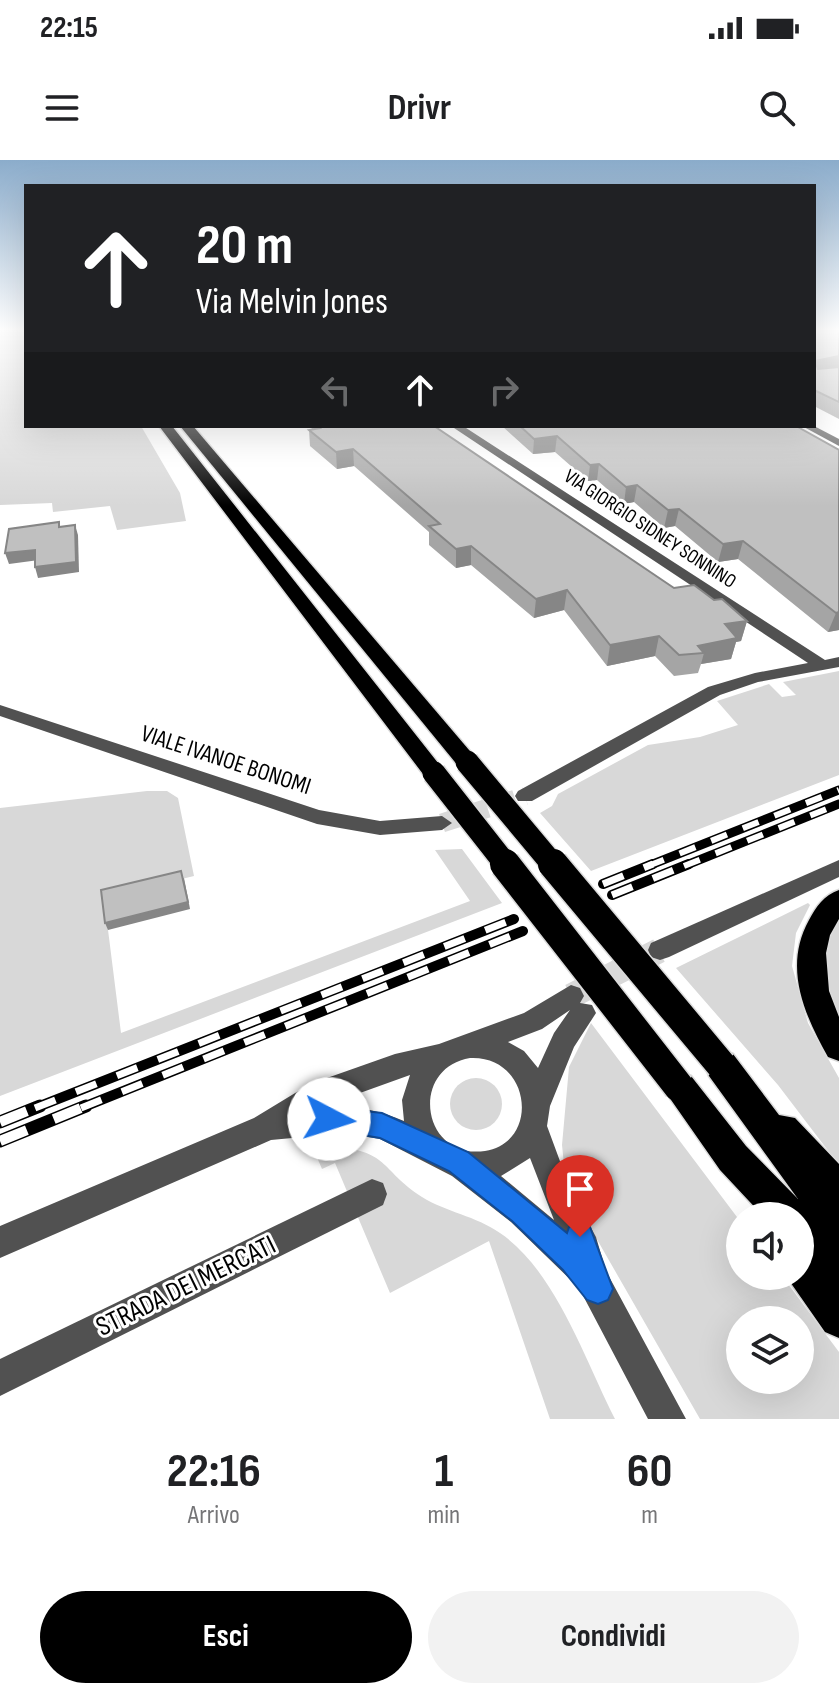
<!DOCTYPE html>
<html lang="it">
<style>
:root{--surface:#fff;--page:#f2f2f2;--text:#202124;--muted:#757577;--accent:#000}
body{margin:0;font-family:"Sofia Sans Condensed",sans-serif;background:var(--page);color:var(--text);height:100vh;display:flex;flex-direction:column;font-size:30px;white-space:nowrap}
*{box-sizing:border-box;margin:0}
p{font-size:26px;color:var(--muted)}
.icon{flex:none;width:44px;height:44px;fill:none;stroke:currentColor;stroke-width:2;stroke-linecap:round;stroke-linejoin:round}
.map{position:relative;height:1259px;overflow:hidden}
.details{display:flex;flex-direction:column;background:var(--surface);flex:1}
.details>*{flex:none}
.banner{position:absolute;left:24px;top:24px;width:792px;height:244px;border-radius:0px;box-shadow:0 8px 32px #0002;background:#202124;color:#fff;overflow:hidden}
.buttons{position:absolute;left:726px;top:1042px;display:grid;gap:16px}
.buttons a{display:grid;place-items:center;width:88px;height:88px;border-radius:50%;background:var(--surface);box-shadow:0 8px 32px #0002;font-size:40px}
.pin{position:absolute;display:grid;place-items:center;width:68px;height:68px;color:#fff;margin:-82px -34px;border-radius:50% 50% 50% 0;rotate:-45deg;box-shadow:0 0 8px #0007}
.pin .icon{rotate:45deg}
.me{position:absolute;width:88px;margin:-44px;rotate:95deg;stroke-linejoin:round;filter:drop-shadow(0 0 6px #0008)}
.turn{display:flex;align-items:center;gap:28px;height:168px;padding:0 40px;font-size:36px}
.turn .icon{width:104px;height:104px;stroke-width:2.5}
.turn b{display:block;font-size:56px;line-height:68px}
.lanes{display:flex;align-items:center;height:76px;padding:0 40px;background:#0003;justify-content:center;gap:40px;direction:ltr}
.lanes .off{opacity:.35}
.eta{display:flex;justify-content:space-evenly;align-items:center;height:136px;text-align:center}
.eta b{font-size:48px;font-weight:700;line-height:56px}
.action{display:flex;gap:16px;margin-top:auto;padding:16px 40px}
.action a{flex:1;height:92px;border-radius:48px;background:var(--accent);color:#fff;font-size:32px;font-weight:700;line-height:92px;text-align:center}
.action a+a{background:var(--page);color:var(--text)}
.status{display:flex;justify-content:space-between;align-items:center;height:56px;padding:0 40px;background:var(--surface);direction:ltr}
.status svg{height:22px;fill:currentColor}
header{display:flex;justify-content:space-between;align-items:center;height:104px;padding:0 40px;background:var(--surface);font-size:36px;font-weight:700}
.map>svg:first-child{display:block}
</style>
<div class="status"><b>22:15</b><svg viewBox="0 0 49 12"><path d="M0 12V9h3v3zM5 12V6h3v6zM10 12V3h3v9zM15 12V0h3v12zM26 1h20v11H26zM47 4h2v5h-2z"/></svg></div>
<header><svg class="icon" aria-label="menu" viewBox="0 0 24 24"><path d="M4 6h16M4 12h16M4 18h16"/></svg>Drivr<svg class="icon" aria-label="search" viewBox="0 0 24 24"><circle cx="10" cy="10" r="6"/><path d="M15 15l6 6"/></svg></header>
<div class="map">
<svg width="839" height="1259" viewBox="0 0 839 1259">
<rect width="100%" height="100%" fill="#fff"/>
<g fill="#d8d8d8" fill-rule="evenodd">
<polygon points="0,170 26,170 26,266 141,266 180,333 186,361 117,370 110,346 53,352 52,343 0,345"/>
<polygon points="839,511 839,615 591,711 540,653 552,646 558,634 648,585 700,577 738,565 717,541 769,524 782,537 796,535 783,522"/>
<polygon points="147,631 167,631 178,638 194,716 104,738 121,873 470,741 435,690 462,689 502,743 0,936 0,648"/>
<polygon points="808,743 810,745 796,773 792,806 808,863 839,918 839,1005 778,925 676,808"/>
<path d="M 839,761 L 839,856 C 825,827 816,788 839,761 Z"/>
<path d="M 591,863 L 740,1061 L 740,1116 L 782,1116 L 839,1192 L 839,1259 L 700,1259 L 583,1055 L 565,1014 L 562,985 L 569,907 ZM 740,1160 L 800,1160 L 800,1220 L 740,1220 Z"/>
<circle cx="476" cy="944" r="26"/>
<path d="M 329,986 C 391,991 378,1008 422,1037 C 446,1052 476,1056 500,1073 C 555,1110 585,1200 615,1259 L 550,1259 L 489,1081 L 390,1133 L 335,1003 L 322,1009 L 313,988 Z"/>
</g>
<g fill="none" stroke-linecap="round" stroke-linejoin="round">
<polyline stroke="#d9d9d9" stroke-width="19" stroke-dasharray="19 10" stroke-linecap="butt" points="442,663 525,636"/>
<polyline stroke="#d9d9d9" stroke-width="25" stroke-dasharray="25 12" stroke-linecap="butt" points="571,836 660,790"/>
<g stroke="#dbdbdb" stroke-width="3">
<g id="highway">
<polygon points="159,266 172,266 442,608 446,613 442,618 426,618"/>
<polygon points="180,266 193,266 475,597 479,602 475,607 459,607"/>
<path d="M 839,730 L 839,759 L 830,775 L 826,793 L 829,831 L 839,857 L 839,901 L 828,897 C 804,854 783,807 809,760 C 816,747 824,735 839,730 Z"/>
<polygon points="721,890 733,894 779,955 795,958 839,1004 839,1178 825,1172 786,1116 800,1116 800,1056 763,1056 720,1010 662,927 667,916 679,912 691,916 746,986 798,1039 709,916 705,905 709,894"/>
</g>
</g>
<g fill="#515151" fill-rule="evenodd">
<polygon points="451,266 463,266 825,500 839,497 839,507 758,522 720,535 532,641 518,641 515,636 518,631 708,527 755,513 808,503"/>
<polygon points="802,266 814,266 839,279 839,286"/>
<polygon points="0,545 319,650 380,661 442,656 452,663 442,670 380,675 317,664 0,556"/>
<polygon points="839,700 839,717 669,797 660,800 651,797 648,790 651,783"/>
<path d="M 571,825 L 580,828 L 584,836 L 580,843 L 592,845 L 596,853 L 574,887 L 550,946 L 547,966 L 571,1031 L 596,1077 L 606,1111 L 686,1259 L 648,1259 L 579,1128 L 511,1062 L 452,1016 L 380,979 L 345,973 L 271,980 L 0,1098 L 0,1066 L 254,958 L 310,924 L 395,894 L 439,884 L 524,853 ZM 570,850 L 554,873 L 538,908 L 524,891 L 508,882 L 542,869 ZM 470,898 C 531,895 541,982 485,991 C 421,1000 409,908 470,898 ZM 410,915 L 402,940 L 404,961 C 376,949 351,945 321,947 ZM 530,998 L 554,1060 L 501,1016 Z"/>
<polygon points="372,1019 383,1023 387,1034 383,1045 0,1236 0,1199"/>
</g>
<use href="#highway" fill="#000" fill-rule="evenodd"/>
<g stroke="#000" stroke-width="9">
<g id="rail-far2">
<polyline points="648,706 839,630"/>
<polyline points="684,706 839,644"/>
</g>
</g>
<g stroke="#000" stroke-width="10">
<g id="rail-far1">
<polyline points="603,724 653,704"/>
<polyline points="612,735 689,704"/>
<polyline points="35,948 514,759"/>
<polyline points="81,948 523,771"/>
</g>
</g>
<g stroke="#000" stroke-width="13">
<g id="rail">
<polyline points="0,962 40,946"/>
<polyline points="0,981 86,946"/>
</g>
</g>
<use href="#rail-far2" stroke="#fff" stroke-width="6" stroke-dasharray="17" stroke-linecap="butt"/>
<use href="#rail-far1" stroke="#fff" stroke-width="7" stroke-dasharray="22" stroke-linecap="butt"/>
<use href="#rail" stroke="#fff" stroke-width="10" stroke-dasharray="29" stroke-linecap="butt"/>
<g stroke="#dbdbdb" stroke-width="26" stroke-linecap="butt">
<g id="highway-bridge-far1">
<polyline points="467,602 554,706"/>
<polyline points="434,613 507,706"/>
</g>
</g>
<g stroke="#dbdbdb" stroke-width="33" stroke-linecap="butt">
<g id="highway-bridge">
<polyline points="505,704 679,927"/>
<polyline points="553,704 721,905"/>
</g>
</g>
<use href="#highway-bridge-far1" stroke="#000" stroke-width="23"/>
<use href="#highway-bridge" stroke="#000" stroke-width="30"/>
</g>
<g fill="#a5a5a5">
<polygon points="814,170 839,170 839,259 814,246"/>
<polygon points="310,266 434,266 674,428 714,440 747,461 741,481 736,482 731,499 701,504 698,513 674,516 655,496 607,506 564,450 534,458 471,405 456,408 429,385 429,372 354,306 337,309 310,286 309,270 312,269"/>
<polygon points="502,266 796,266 839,290 839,470 828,472 738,399 718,402 675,366 664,368 634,342 624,344 597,320 588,321 555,292 533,294"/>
</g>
<g fill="#868686">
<polygon points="839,196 839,208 814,213 815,201"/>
<polygon points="557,276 555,292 533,294 534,279"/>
<polygon points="353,289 354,306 337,309 336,292"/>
<polygon points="599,304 597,320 588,321 590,305"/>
<polygon points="637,325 634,342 624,344 626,327"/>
<polygon points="679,349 675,366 664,368 668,350"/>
<polygon points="75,365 78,375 79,412 38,418 35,407"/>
<polygon points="743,381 738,399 718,402 723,384"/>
<polygon points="471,386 471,405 456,408 456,389"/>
<polygon points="35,390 39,400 9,404 5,393"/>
<polygon points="567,430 564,450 534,458 536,439"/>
<polygon points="839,452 839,470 828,472 836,453"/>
<polygon points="747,461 741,481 736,482 731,499 701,504 704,493 698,486 725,464"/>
<polygon points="659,476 655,496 607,506 610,485"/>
<polygon points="184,718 190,749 108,770 105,763"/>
</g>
<g fill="#c0c0c0" stroke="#868686" stroke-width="2">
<polygon points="814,170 839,170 839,196 815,201 818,209 839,207 839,242 814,230"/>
<polygon points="318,266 434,266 674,428 694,425 714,440 722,439 747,461 725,464 737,478 698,486 704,493 679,495 659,476 610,485 567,430 536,439 471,386 456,389 429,366 440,364 353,289 336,292 309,270 320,268"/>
<polygon points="520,266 796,266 839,290 839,452 836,453 743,381 723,384 679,349 668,350 637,325 626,327 599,304 590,305 557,276 534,279"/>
<polygon points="59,362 59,367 75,365 76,402 35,407 35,390 5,393 9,369"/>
<polygon points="181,711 188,742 105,763 101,730"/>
</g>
<linearGradient id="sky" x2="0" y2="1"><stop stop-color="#8baccb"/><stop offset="0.49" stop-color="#fff"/><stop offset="1" stop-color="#fff" stop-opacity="0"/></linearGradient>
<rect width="839" height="346" fill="url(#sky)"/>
<polygon fill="#1a73e8" stroke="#114b97" stroke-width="2" points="329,947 382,953 468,992 567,1073 569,1067 580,1063 590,1067 613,1129 608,1140 598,1144 587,1140 563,1110 512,1061 449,1011 380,978 320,968 316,959 320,950"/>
<g text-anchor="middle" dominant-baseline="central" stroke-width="6" stroke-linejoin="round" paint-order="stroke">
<g font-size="20" fill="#000" stroke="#fff">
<text transform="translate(650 369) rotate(33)">VIA GIORGIO SIDNEY SONNINO</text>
</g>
<g font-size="24" fill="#000" stroke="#fff">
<text transform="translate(226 600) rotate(18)">VIALE IVANOE BONOMI</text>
</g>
<g font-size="28" fill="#000" stroke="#fff">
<text transform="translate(186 1126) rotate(-26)">STRADA DEI MERCATI</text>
</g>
</g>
</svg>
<div class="buttons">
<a><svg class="icon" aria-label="sound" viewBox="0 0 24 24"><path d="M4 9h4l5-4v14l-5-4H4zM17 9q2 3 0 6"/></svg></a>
<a><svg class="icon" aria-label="layers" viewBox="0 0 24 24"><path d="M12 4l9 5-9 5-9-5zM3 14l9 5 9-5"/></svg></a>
</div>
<div class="pin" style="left:580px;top:1077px;background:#d93025"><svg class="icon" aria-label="arrive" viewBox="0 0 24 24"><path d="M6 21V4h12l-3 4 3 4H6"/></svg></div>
<svg class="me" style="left:329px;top:959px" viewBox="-20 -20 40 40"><circle r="19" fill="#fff"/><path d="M0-13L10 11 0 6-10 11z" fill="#1a73e8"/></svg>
<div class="banner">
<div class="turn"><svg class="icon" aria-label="ahead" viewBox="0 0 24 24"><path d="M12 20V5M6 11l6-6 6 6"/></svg><div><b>20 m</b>Via Melvin Jones</div></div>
<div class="lanes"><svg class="icon off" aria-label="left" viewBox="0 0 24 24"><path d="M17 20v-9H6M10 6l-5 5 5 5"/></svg><svg class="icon" aria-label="ahead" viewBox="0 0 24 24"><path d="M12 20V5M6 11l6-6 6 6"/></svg><svg class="icon off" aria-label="right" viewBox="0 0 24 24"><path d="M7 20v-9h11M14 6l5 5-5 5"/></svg></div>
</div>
</div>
<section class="details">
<div class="eta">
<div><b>22:16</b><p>Arrivo</p></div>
<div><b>1</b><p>min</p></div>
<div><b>60</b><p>m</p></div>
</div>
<div class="action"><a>Esci</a><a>Condividi</a></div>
</section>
